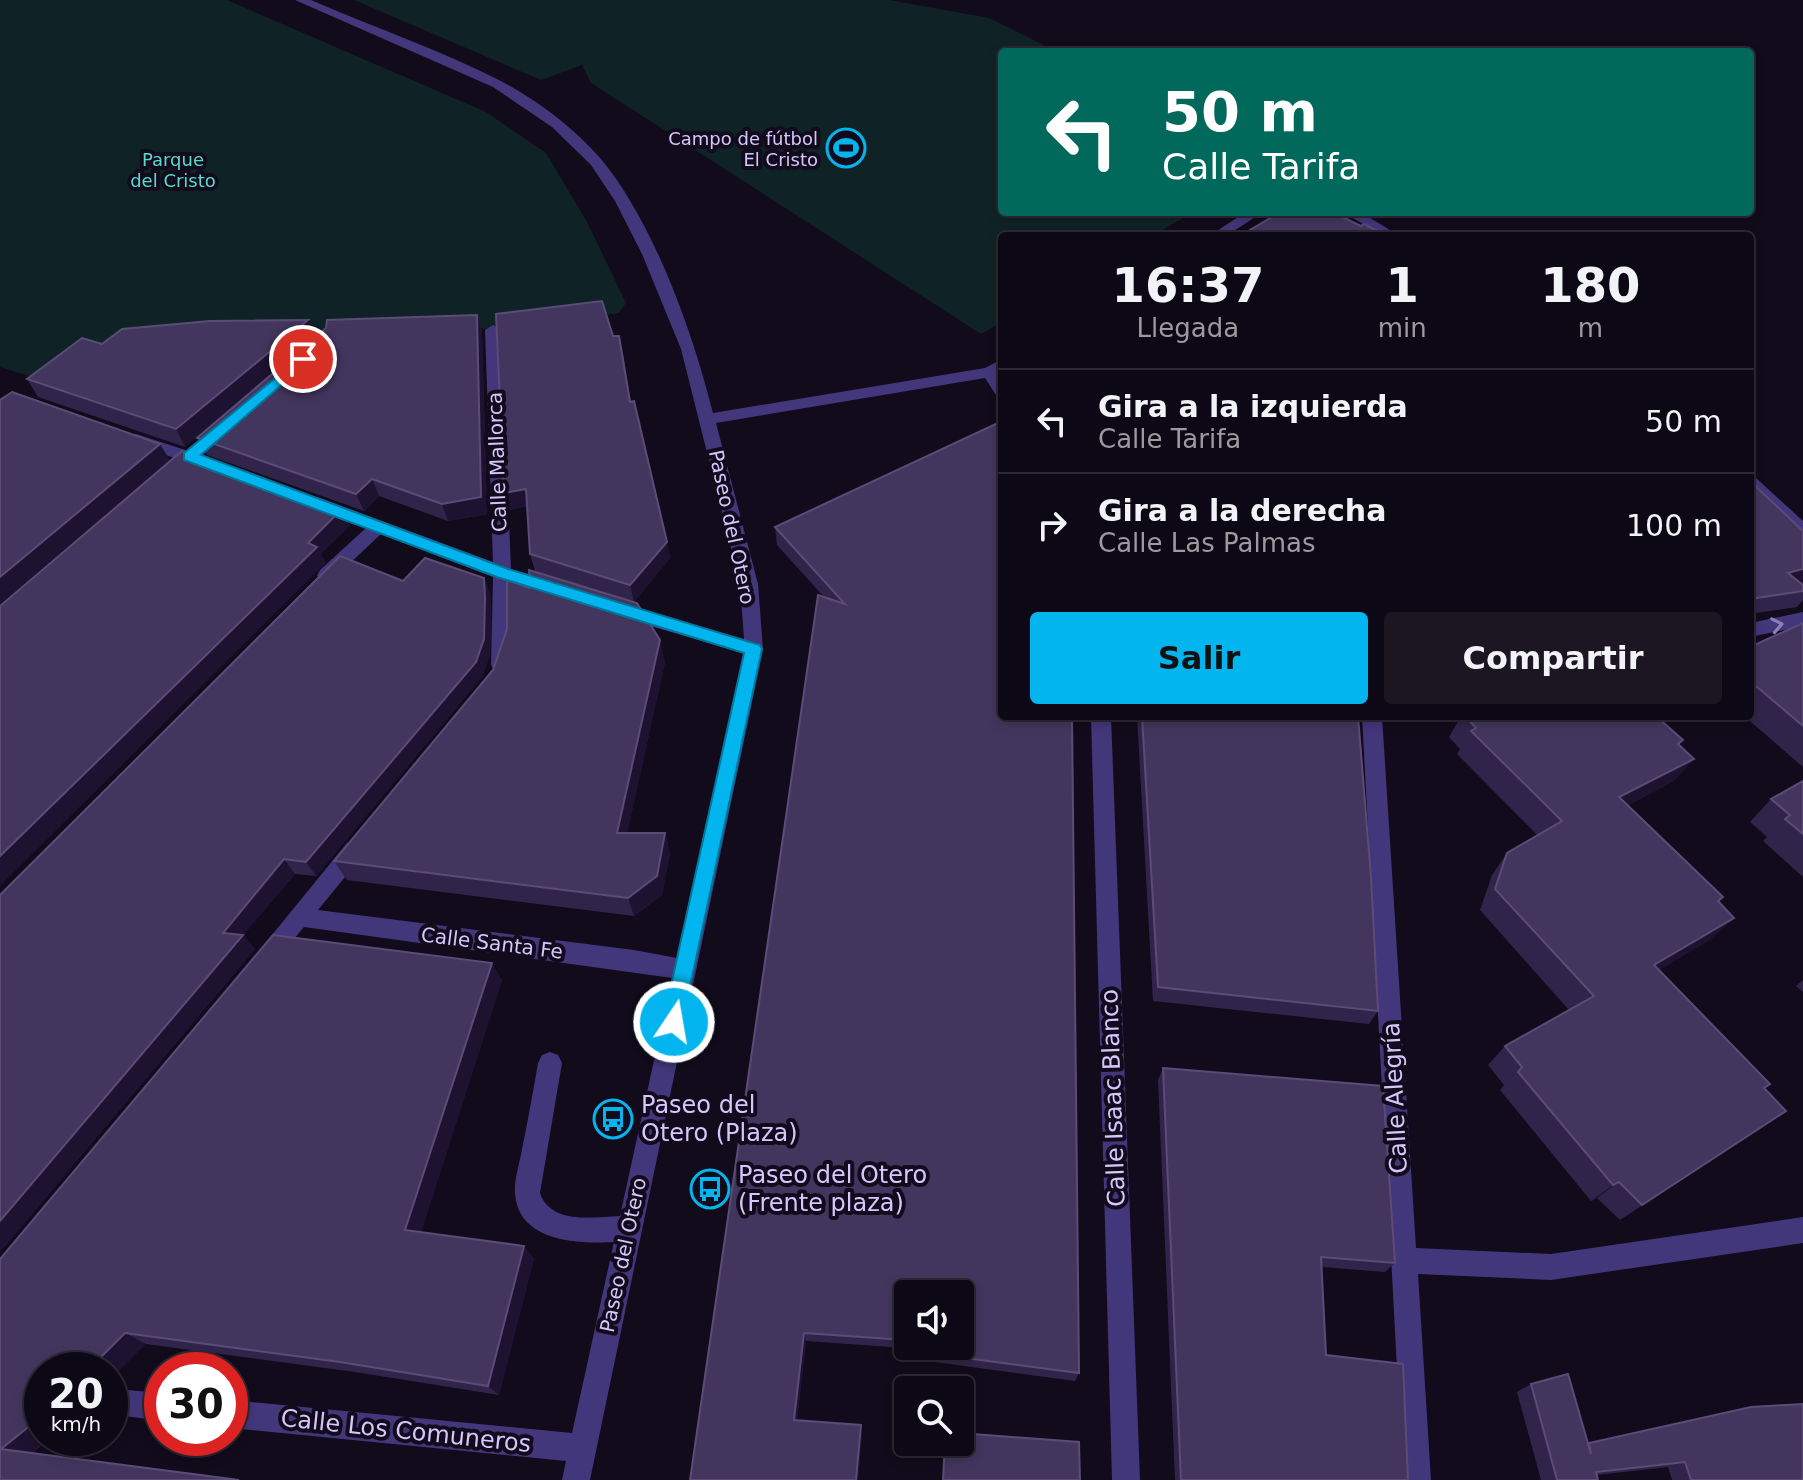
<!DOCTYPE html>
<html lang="es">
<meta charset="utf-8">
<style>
:root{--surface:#0d0815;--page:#1b1622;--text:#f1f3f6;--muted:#9a9aa0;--line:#2d2934;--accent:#03b5ee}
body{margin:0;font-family:"DejaVu Sans",sans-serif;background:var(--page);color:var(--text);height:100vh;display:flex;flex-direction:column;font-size:30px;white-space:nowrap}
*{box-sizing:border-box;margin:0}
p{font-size:26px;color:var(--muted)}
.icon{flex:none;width:44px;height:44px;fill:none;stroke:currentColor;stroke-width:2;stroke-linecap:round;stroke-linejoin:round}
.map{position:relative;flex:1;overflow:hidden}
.panel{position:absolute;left:998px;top:232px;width:756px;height:488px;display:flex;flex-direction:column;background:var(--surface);border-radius:8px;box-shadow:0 4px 12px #0003,0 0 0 2px var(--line)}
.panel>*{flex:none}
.hud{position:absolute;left:998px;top:48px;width:756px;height:168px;border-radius:8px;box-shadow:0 4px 12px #0003,0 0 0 2px var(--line);background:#00695c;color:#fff;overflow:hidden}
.buttons{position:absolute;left:894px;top:1280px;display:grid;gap:16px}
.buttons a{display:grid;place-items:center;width:80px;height:80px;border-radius:8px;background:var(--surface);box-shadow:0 4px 12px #0003,0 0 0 2px var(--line);font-size:40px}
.speed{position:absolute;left:24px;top:1352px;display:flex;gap:16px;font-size:40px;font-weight:700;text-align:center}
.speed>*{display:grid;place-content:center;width:104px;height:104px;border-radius:50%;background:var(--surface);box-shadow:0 4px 12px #0003,0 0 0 2px var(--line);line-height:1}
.speed small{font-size:20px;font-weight:400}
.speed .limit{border:12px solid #d22;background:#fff;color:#111}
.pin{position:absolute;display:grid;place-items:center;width:68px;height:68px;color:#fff;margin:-34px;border:4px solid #fff;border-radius:50%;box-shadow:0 2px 8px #0007}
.me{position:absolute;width:88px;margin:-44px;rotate:12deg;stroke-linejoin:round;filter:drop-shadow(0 0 6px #0008)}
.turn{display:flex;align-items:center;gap:28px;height:168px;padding:0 32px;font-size:36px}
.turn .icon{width:104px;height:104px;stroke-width:2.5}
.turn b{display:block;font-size:56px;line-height:68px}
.eta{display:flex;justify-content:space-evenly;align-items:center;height:136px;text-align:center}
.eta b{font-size:48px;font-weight:600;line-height:56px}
.action{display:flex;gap:16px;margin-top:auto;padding:16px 32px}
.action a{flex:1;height:92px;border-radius:8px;background:var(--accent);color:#111;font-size:32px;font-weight:600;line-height:92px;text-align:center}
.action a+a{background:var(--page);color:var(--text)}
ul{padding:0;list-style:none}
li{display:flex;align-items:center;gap:24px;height:104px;padding:0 32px;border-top:2px solid var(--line)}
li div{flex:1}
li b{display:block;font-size:30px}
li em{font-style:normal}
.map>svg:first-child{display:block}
</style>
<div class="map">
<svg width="1803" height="1480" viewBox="0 0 1803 1480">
<rect width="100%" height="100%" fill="#110b1c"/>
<g fill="#0f2326">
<polygon points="0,0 227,0 486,112 546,153 587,222 626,303 619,313 493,330 472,327 326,340 288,333 105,342 48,382 0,367"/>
<polygon points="354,0 889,0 989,18 1058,52 1002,52 1002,212 1193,212 1152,236 1002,236 1002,322 981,334 591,83 582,65 541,80"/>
</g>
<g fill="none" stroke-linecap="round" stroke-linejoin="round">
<g fill="#43377b" fill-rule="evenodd">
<path d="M 295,0 L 311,0 C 373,27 440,50 501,81 C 537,100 574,128 601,159 C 654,223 693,333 713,413 L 985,368 L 1002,359 L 1002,371 L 998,373 L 1002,379 L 1002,396 L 996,395 L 985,378 L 716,423 L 758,584 L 763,649 L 590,1480 L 562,1480 L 566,1461 L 230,1428 L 230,1400 L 572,1433 L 614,1242 C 578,1244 517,1242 515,1192 C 514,1179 520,1162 522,1149 C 528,1120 533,1092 538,1063 L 542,1055 L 550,1052 L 558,1055 L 562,1063 L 540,1193 C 551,1225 593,1217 620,1216 L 672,978 L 304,927 L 273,964 L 265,967 L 257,964 L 254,957 L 347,843 L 355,840 L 363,843 L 366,849 L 363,855 L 318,910 L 634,950 L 677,958 L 744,653 L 616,616 L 614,611 L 623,604 L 744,639 L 740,584 L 681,349 L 642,254 L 615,201 L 591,165 L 552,127 L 493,87 Z"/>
<polygon points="1246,212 1263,212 1226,236 1209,236"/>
<polygon points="1343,212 1360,212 1400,236 1383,236"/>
<polygon points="493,325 501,330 511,569 560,584 563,589 554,596 511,582 511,665 508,670 494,670 491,665 493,577 381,534 332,580 320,580 317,575 320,570 366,528 311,507 308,503 317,497 323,499 493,562 485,330"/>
<polygon points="136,434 210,458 212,462 204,468 130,443 128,439 130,435"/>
<polygon points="1750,476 1756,478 1803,521 1803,537 1797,535 1750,492"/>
<polygon points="1803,612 1803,626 1750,637 1750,623"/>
<polygon points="1091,716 1111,716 1140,1480 1112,1480"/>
<polygon points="1362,716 1382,716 1416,1248 1551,1254 1803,1217 1803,1243 1551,1280 1418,1274 1431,1480 1403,1480"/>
<polygon points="116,1389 162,1393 162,1421 110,1414 110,1392"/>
</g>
</g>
<g fill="#31244b">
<polygon points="477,315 482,332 487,514 448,521 379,496 364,511 207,455 197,438 263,381 185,447 38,397 27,379 102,344 315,337"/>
<polygon points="613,336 623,353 631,402 670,558 634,602 535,571 530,554 527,506 509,510"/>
<polygon points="1002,421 1079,1373 1075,1381 905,1358 905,1348 806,1341 797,1420 862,1432 858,1480 690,1480 824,597 777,545 775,527"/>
<polygon points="1750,481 1803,531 1803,582 1800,583 1803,584 1803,600 1797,607 1750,614"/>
<polygon points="484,578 490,594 491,613 490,655 482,677 316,876 295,874 243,935 255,949 0,1252 0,895 403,581"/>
<polygon points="530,588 665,662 627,833 665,833 670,853 662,895 634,916 347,880 334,861 493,670"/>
<polygon points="1803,623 1803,767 1744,716 1750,716 1750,647"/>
<polygon points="1137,716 1358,716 1378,1011 1369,1024 1153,1001"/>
<polygon points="1461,716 1656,716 1683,740 1679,745 1674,781 1628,805 1718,901 1713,938 1659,970 1764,1088 1786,1111 1620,1220 1597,1198 1591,1201 1500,1090 1504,1085 1488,1065 1505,1046 1569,1010 1480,910 1492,875 1507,853 1537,835 1457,754 1460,749 1449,737"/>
<polygon points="1803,781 1803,877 1763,841 1767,837 1750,822 1771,799"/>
<polygon points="502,980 421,1232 534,1258 499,1395 355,1372 146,1344 42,1438 50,1438 0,1480 0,1259"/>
<polygon points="1803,980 1803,992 1796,986"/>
<polygon points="1163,1068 1395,1263 1385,1272 1322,1267 1326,1355 1408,1480 1175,1480 1158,1080"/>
<polygon points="1531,1384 1588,1443 1803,1480 1672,1480 1668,1467 1597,1475 1598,1480 1541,1480 1517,1392"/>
</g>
<g fill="#1d1330">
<polygon points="477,315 482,332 487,514 448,521 442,504"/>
<polygon points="308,320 316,337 185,447 176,429"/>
<polygon points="160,444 170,460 0,604 0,577"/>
<polygon points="372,479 379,496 364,511 356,494"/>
<polygon points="526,489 532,506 509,510 504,493"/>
<polygon points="342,509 350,526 321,554 326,563 0,886 0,856"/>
<polygon points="667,542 670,558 634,602 630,585"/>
<polygon points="1803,569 1803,582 1774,590 1788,573"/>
<polygon points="484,578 490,594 491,613 490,655 482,677 316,876 306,862"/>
<polygon points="660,640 665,662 623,852 617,833"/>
<polygon points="1694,759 1674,781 1601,819 1619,797"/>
<polygon points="665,833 670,853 662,895 634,916 628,898"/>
<polygon points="284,859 295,874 243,935 255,949 0,1252 0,1221 223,933"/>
<polygon points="1734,918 1713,938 1634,985 1654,965"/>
<polygon points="492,963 502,980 418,1242 405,1230"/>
<polygon points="1619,1182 1597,1198 1591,1201 1613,1185"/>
<polygon points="524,1246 534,1258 499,1395 488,1386"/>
<polygon points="125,1333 146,1344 110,1380 110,1370 88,1370"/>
<polygon points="804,1333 806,1341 796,1427 794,1420"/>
<polygon points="42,1416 42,1438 50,1438 27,1456 1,1449"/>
<polygon points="861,1425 862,1432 858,1480 856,1480"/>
</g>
<g fill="#43365e" stroke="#5a4c77" stroke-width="2" fill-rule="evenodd">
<polygon points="1280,212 1332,212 1361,226 1364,224 1387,236 1240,236"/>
<polygon points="602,301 613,336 619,336 630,402 634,401 667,542 630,585 530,554 526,489 504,493 496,314"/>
<polygon points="477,315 481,497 442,504 372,479 356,494 197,438 326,328 327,320"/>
<polygon points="308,320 176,429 27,379 82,338 102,344 122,329 210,321"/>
<polygon points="12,392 160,444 0,577 0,400"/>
<path d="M 1002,421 L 1002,716 L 1072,716 L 1079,1373 L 905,1350 L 905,1340 L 804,1333 L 794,1420 L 861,1425 L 856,1480 L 690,1480 L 818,595 L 845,604 L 775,527 ZM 908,1294 L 960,1294 L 960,1346 L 908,1346 Z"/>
<polygon points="182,451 342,509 308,543 317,547 0,856 0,606"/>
<polygon points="1750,481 1803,531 1803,569 1788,573 1803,585 1803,591 1750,599"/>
<polygon points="340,556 403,581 425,558 484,578 485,597 484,639 476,662 306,862 284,859 223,933 243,935 0,1221 0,895"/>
<polygon points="529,570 637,603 660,640 617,833 665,833 657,876 628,898 334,861 493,670 507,629 507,580 530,588"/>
<polygon points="1803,623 1803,726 1750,681 1750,647"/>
<polygon points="1142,716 1358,716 1371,877 1378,1011 1158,987"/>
<polygon points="1465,716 1656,716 1683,740 1678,744 1694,759 1619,797 1723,897 1718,901 1734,918 1654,965 1770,1084 1764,1088 1786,1111 1642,1205 1619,1182 1613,1185 1518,1072 1522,1067 1505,1046 1594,996 1495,889 1507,853 1562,821 1471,731 1476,728"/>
<polygon points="1803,781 1803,834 1785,819 1790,815 1771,799"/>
<polygon points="273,935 492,963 405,1230 524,1246 488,1386 340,1362 125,1333 88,1370 42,1370 42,1416 1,1449 239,1480 0,1480 0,1259"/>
<polygon points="1163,1068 1383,1086 1395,1263 1321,1257 1326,1355 1403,1364 1408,1480 1181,1480"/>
<polygon points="1568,1374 1591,1454 1589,1443 1751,1407 1803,1404 1803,1480 1691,1480 1685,1462 1596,1472 1598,1480 1557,1480 1531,1384"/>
<polygon points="960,1433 1079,1442 1080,1480 943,1480 945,1442 960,1442"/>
</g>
<defs><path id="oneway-chevron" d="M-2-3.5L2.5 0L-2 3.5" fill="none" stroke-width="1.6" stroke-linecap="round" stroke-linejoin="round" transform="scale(2)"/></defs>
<use stroke="#8c7fbc" href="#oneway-chevron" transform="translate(1777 625) rotate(-11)"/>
<polygon fill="#03b5ee" stroke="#02769b" stroke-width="2" points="303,355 308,356 308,362 201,455 508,569 760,645 762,649 681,1029 674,1032 666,1029 663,1022 744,653 497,577 184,460 184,453"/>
<defs>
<g id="stadium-ring" transform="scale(2)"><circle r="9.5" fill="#110b1c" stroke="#03b5ee" stroke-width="1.5"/><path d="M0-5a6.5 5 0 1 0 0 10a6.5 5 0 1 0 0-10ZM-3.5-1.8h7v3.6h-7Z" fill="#03b5ee"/></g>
<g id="bus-ring" transform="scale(2)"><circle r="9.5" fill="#110b1c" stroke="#03b5ee" stroke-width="1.5"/><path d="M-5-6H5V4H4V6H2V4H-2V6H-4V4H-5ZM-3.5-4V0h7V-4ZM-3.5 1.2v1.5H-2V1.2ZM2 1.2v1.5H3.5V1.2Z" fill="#03b5ee"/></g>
</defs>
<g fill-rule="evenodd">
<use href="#stadium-ring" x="846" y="148"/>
<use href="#bus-ring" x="613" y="1119"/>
<use href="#bus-ring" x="710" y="1189"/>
</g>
<g text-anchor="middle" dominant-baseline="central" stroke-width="8" stroke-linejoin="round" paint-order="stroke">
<g font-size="18" fill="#d5c7fe" stroke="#110b1c" text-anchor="end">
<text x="818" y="138">Campo de fútbol<tspan x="818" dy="21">El Cristo</tspan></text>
</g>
<g font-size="18" fill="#55dcce" stroke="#110b1c">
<text x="173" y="159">Parque<tspan x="173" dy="21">del Cristo</tspan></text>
</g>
<g font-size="20" fill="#d5c7fe" stroke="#110b1c">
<text transform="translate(497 462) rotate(-92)">Calle Mallorca</text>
<text transform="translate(732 527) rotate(78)">Paseo del Otero</text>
<text transform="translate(492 943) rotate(7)">Calle Santa Fe</text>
<text transform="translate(623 1255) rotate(-78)">Paseo del Otero</text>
</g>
<g font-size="24" fill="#d5c7fe" stroke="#110b1c">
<text transform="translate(1113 1098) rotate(-92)">Calle Isaac Blanco</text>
<text transform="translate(1395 1098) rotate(-93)">Calle Alegría</text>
<text transform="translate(406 1431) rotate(6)">Calle Los Comuneros</text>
</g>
<g font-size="24" fill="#d5c7fe" stroke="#110b1c" text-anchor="start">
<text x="641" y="1105">Paseo del<tspan x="641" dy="28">Otero (Plaza)</tspan></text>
<text x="738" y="1175">Paseo del Otero<tspan x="738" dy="28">(Frente plaza)</tspan></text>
</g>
</g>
</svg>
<div class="buttons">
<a><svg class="icon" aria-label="sound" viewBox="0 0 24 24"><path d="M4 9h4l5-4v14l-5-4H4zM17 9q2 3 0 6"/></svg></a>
<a><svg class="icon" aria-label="search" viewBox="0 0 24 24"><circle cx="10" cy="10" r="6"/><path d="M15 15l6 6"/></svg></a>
</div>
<div class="speed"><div>20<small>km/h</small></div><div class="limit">30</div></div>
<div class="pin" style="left:303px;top:359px;background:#d93025"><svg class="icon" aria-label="arrive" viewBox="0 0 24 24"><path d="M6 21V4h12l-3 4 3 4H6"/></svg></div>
<svg class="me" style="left:674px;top:1022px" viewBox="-20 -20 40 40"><circle r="17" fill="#03b5ee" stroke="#fff" stroke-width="3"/><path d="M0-11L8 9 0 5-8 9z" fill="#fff"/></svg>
<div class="hud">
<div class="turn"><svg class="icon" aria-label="left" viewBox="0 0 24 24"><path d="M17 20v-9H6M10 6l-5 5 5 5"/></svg><div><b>50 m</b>Calle Tarifa</div></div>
</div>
<section class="panel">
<div class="eta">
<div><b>16:37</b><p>Llegada</p></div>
<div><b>1</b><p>min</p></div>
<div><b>180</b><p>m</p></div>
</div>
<ul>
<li><svg class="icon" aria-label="left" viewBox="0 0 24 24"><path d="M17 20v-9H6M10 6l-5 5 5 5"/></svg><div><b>Gira a la izquierda</b><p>Calle Tarifa</p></div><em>50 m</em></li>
<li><svg class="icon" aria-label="right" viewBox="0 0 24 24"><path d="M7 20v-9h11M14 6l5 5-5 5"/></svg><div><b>Gira a la derecha</b><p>Calle Las Palmas</p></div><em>100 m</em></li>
</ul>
<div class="action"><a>Salir</a><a>Compartir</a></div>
</section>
</div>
